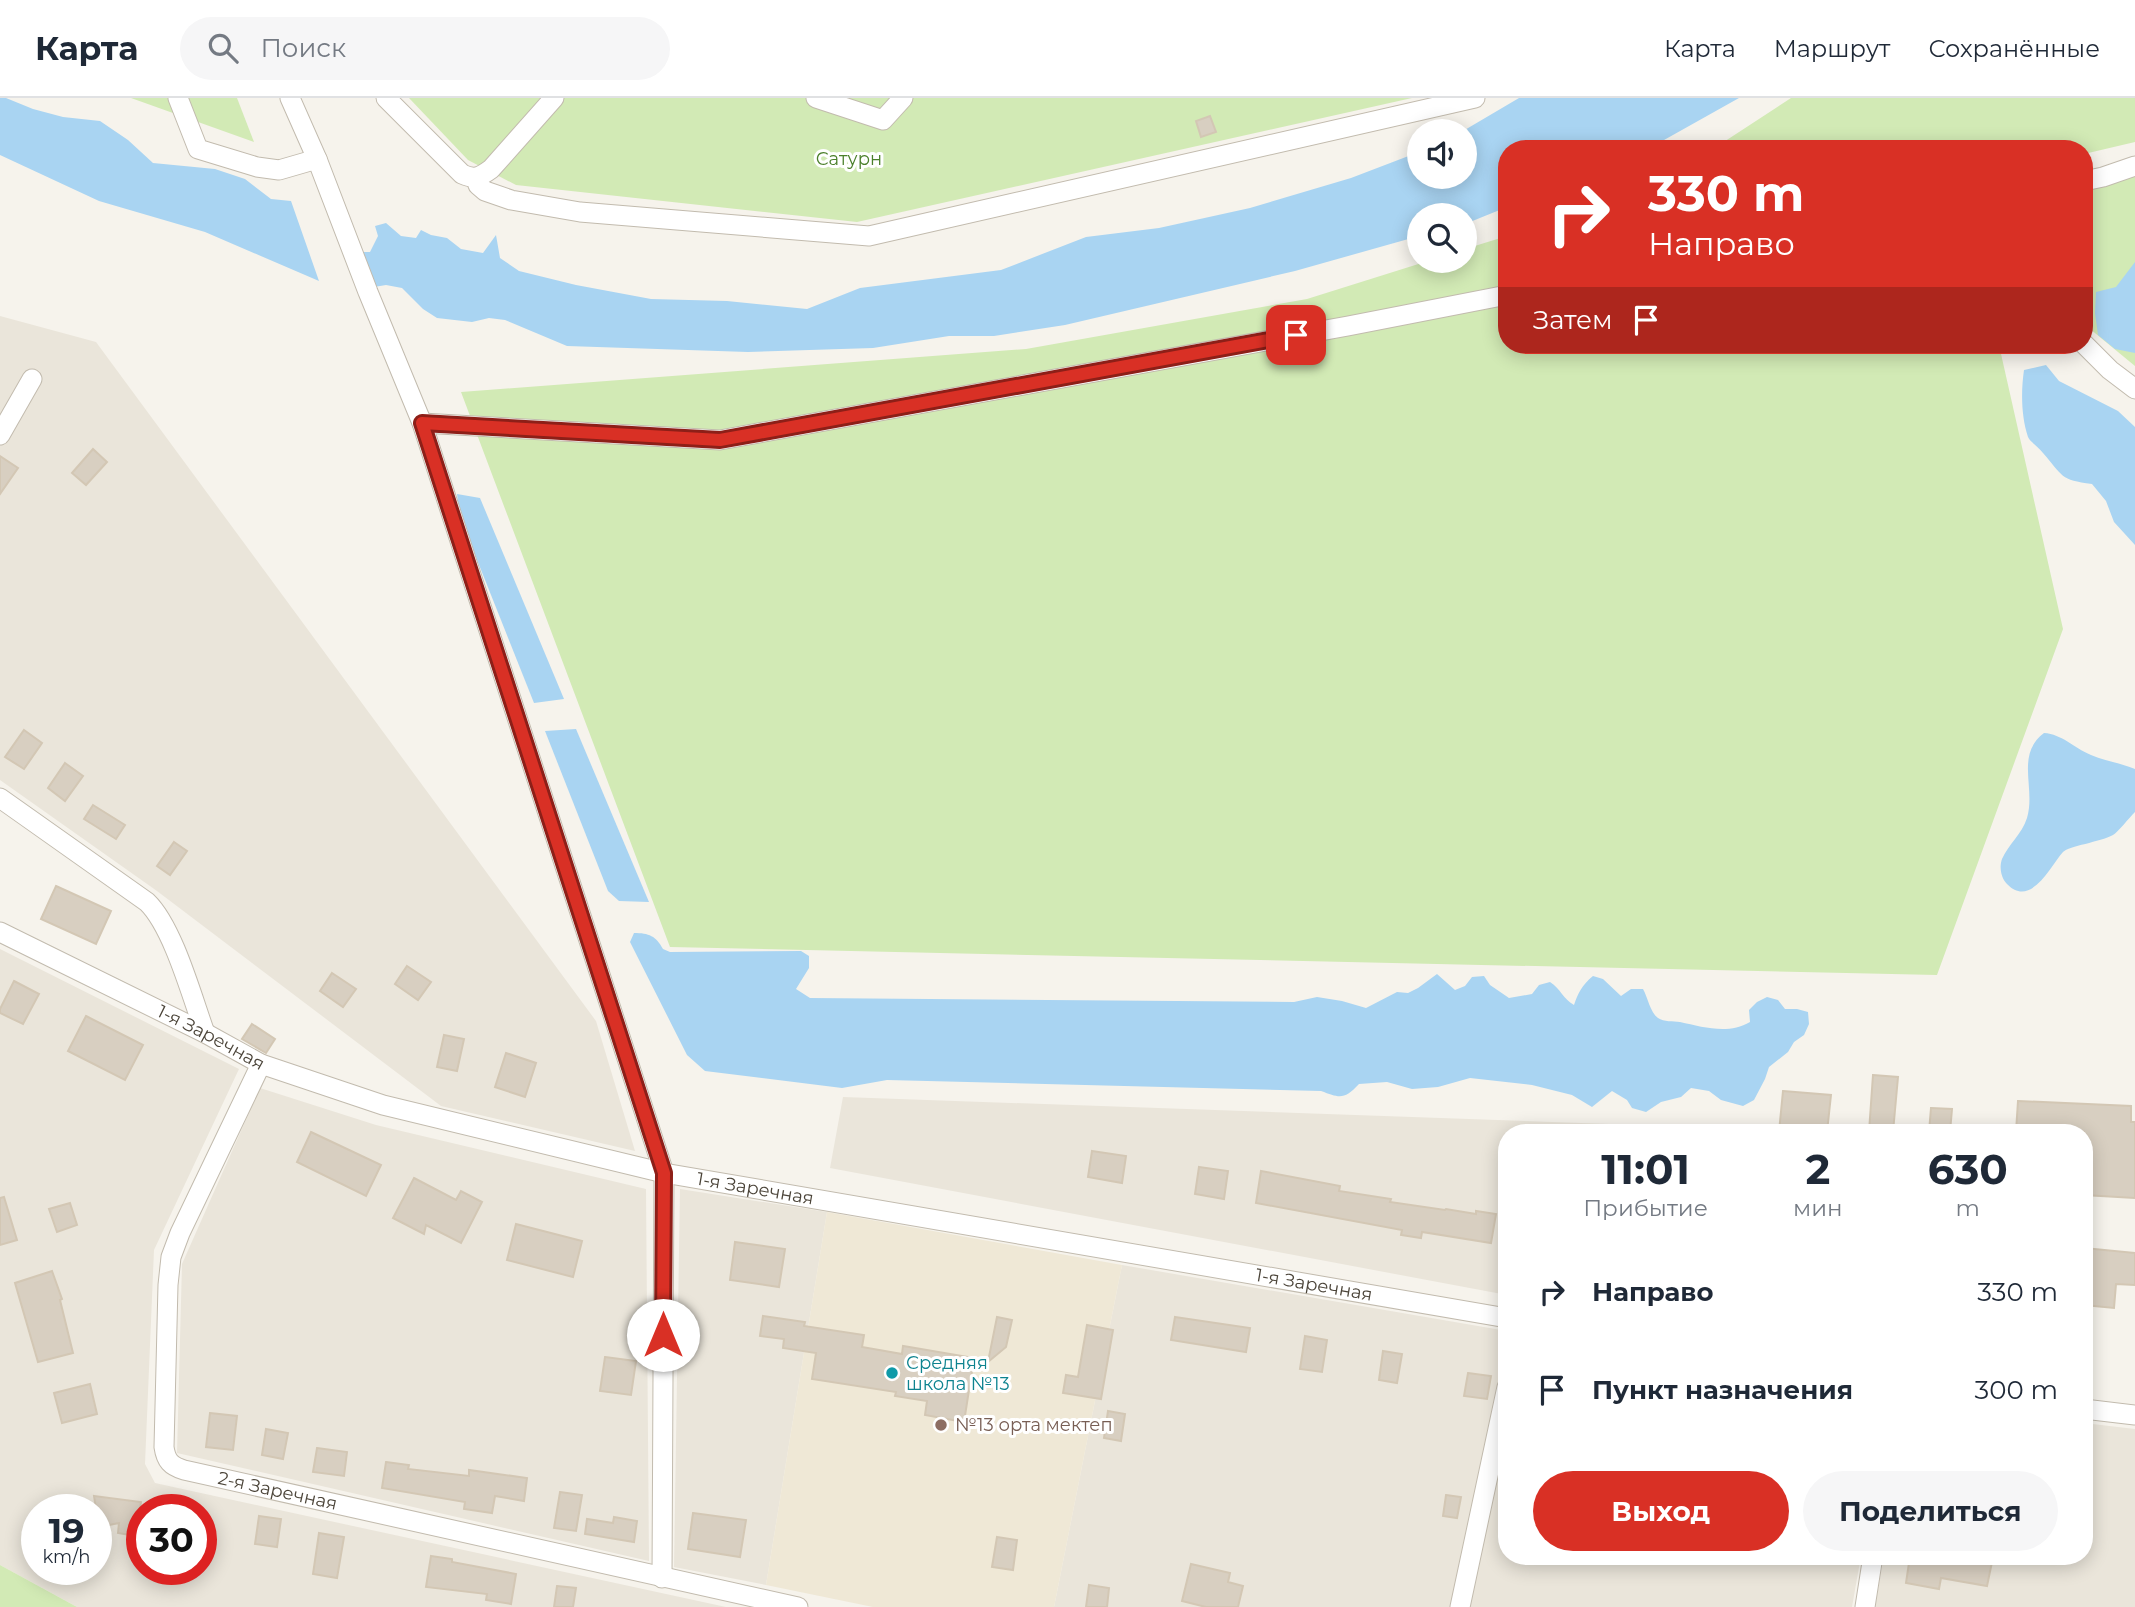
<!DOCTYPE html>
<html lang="ru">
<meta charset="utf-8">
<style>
:root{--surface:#fff;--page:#f6f6f7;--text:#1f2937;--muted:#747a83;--line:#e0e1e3;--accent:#d93025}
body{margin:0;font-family:Montserrat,sans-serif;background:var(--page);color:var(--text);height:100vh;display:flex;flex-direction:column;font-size:26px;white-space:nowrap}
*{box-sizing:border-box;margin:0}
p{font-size:23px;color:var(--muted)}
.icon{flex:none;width:38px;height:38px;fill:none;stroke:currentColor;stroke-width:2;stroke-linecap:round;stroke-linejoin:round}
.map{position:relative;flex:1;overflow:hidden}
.panel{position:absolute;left:1498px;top:1026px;width:595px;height:441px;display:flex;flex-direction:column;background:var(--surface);border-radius:28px;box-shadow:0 4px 18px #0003}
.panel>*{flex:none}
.hud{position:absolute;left:1498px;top:42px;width:595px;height:214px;border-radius:28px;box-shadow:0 4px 18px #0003;background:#d93025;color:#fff;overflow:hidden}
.fabs{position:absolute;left:1407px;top:21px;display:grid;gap:14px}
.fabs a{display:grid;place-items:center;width:70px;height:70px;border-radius:50%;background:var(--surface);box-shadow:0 4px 18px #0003;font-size:35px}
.speed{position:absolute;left:21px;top:1396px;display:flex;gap:14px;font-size:35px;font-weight:700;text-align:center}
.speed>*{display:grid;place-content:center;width:91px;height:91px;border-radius:50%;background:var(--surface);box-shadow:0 4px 18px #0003;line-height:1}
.speed small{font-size:18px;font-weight:400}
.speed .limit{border:10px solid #d22;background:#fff;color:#111}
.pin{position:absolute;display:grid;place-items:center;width:60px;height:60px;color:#fff;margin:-30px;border-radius:14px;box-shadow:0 4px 10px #0006}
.me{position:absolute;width:77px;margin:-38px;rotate:0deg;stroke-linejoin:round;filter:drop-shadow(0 0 5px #0008)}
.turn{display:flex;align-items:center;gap:24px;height:147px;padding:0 35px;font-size:32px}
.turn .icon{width:91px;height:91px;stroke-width:2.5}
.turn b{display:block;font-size:49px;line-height:60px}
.then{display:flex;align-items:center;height:66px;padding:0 35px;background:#0003;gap:14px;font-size:26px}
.eta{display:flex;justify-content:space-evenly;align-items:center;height:119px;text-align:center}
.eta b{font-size:42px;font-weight:700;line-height:49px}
.button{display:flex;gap:14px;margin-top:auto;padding:14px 35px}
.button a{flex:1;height:80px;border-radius:42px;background:var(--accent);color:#fff;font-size:28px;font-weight:700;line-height:80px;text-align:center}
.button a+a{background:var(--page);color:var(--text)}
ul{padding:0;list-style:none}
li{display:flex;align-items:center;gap:21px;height:98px;padding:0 35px}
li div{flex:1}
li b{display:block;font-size:26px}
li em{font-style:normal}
header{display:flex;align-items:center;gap:42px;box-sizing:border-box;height:98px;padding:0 35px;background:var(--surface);border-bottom:2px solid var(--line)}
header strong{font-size:33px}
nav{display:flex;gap:38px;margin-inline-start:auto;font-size:24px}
.search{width:490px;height:63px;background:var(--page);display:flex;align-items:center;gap:18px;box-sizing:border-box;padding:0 24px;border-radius:38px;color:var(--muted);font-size:26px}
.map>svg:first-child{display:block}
</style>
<header>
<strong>Карта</strong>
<div class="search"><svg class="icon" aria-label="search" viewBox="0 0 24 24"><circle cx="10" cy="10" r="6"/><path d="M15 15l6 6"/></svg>Поиск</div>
<nav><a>Карта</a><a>Маршрут</a><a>Сохранённые</a></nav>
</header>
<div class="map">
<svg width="2135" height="1509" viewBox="0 0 2135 1509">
<rect width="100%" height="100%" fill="#f6f3ec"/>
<g fill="#eae5da" fill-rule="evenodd">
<polygon points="0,218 96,244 596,923 635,1053 441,1008 157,793 0,682"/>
<path d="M 0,851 L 239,971 L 154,1152 L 145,1366 L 155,1385 L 726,1509 L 77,1509 L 0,1467 ZM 37,1412 L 96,1412 L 96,1472 L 37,1472 ZM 142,1412 L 201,1412 L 201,1472 L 142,1472 Z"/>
<polygon points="260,990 376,1027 646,1091 649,1463 177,1355 182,1166"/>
<polygon points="843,999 1751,1031 1750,1034 1507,1034 1507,1197 830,1070"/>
<polygon points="680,1091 827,1114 766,1487 674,1469"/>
<polygon points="1122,1167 1507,1233 1507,1458 1861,1458 1852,1509 1054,1509"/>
<polygon points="2084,1325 2135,1331 2135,1509 1875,1509 1884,1458 2084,1458"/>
</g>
<polygon fill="#efe8d6" points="827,1114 1122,1167 1054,1509 873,1509 766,1487"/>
<g fill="#d2eab5">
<polygon points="131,0 237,0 254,44"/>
<polygon points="409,0 1412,0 857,124 516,87 468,62"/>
<polygon points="1791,0 2135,0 2135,44 2084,56 2084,51 1713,51"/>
<polygon points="2135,76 2135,268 2084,226 2084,88"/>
<polygon points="1507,138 1507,247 1999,247 2063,531 1937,877 670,849 461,294 1026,251 1307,201 1428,163 1465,163 1465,151"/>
<polygon points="0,1467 77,1509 0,1509"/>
</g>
<g fill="#a9d4f2">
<polygon points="0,0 6,0 33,11 63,19 100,23 128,42 153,65 215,71 245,81 271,101 291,103 319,183 205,134 99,103 0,57"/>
<polygon points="1519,0 1739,0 1648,51 1507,51 1507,109 1470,124 1465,125 1465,117 1419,117 1419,138 1295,173 1065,227 994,238 949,238 873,250 748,254 567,248 505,222 489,220 472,224 437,220 423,211 402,190 386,187 374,189 360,154 370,154 378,138 375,128 386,125 401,138 416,140 421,132 431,137 447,140 461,151 483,155 496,137 500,160 519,173 576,187 651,201 727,203 807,211 860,190 1001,172 1086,139 1159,130 1250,110 1351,80 1419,54 1419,79 1465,79 1465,33 1463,33"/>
<polygon points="2135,164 2135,255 2115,251 2098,237 2095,215 2096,194 2116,189"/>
<path d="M 2046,267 L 2059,283 L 2118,313 L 2135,329 L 2135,447 L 2114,424 L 2106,403 L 2092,386 C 2060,382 2063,378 2043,355 C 2039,349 2031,345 2028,339 C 2021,318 2021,293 2024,272 Z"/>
<polygon points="457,396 480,400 564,601 534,605 460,419"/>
<polygon points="576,631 649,804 619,803 608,793 545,633"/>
<path d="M 2044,635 C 2062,636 2074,650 2091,657 C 2105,663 2121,665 2135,671 L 2135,714 C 2129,720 2118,734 2113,737 C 2100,744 2069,748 2063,754 C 2051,767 2031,811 2007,786 C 2001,780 1999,769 2002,761 C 2008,747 2022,736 2027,720 C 2036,690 2015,657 2044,635 Z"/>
<path d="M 634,835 C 649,835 656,838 663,851 L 670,854 L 801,853 L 809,858 L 809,870 L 796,891 L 810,900 L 1294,904 L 1317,899 L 1342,903 L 1366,910 L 1397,894 L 1408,895 L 1418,890 L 1437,876 L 1455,892 L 1465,888 L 1472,879 L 1484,878 L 1490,887 L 1509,900 L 1532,896 L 1539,887 L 1550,884 C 1561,891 1563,901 1574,907 C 1578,895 1582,887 1593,878 L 1603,881 L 1621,898 L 1631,891 L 1643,891 C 1648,900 1650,914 1658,920 C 1664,924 1673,923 1680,924 C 1703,929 1728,937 1750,924 L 1749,912 L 1757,904 L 1767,899 L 1778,902 L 1785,911 L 1797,911 L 1808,914 L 1809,926 L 1804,937 L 1794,944 L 1788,954 L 1769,969 L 1765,981 L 1754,1002 L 1743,1008 L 1721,1002 L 1709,993 L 1691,990 L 1681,999 L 1661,1004 L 1646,1014 L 1632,1010 L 1627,1002 L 1612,993 L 1592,1009 L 1572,997 L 1532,987 L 1470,980 L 1438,989 L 1412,991 L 1387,984 L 1359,986 C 1344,1002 1340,1000 1321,993 L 887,982 L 842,990 L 705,973 L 687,957 L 630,844 Z"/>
</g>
<g fill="#d8cfc1" stroke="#d3c7b4" stroke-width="2">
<polygon points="1210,18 1216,34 1201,39 1196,23"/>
<polygon points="93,351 107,364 86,387 72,375"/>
<polygon points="0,358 18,370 0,396"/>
<polygon points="24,632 42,645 24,671 5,659"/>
<polygon points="65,665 83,678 65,703 48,690"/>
<polygon points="93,707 125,727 116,741 84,721"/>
<polygon points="174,744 187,753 170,777 157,768"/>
<polygon points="56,788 111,813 96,846 41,821"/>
<polygon points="407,868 431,884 418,902 395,886"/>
<polygon points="332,875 356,891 343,909 320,893"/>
<polygon points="14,883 39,896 23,926 0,915 0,911"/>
<polygon points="86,918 143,947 125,982 68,953"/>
<polygon points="252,926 275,941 266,955 242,941"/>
<polygon points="444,937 464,941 457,973 437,969"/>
<polygon points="506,955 536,965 525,999 495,989"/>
<polygon points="1873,977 1898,979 1893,1034 1869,1034"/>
<polygon points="1783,993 1831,997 1827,1034 1779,1034"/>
<polygon points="2018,1003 2131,1008 2131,1024 2135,1024 2135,1100 2084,1097 2084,1034 2016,1034"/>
<polygon points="1931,1010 1952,1011 1950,1034 1929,1034"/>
<polygon points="311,1034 381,1067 366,1098 297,1064"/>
<polygon points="1092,1053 1126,1058 1122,1085 1088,1079"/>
<polygon points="1199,1069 1228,1073 1224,1101 1195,1096"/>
<polygon points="1261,1073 1340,1088 1339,1093 1391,1101 1390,1104 1445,1112 1446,1111 1476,1116 1476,1113 1496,1116 1491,1145 1422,1134 1421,1140 1401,1137 1402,1132 1256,1105"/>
<polygon points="414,1080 456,1102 461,1093 482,1104 461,1145 426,1127 424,1136 393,1120"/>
<polygon points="4,1099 17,1142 0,1147 0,1100"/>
<polygon points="70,1105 77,1127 57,1134 49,1111"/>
<polygon points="516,1126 582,1143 573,1179 507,1162"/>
<polygon points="735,1144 785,1151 779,1189 730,1182"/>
<polygon points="2084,1150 2135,1155 2135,1187 2116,1186 2114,1210 2084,1207"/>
<polygon points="52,1173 62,1201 60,1202 73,1255 38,1264 15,1185"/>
<polygon points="763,1218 805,1224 804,1228 864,1237 862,1249 902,1256 903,1248 974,1260 964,1324 925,1317 927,1303 895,1298 896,1294 812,1281 816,1255 783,1250 784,1241 760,1238"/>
<polygon points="997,1219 1012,1222 1006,1249 988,1264"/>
<polygon points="1175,1219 1250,1230 1246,1254 1171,1242"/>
<polygon points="1087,1227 1113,1232 1101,1301 1063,1295 1066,1277 1078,1279"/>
<polygon points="1305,1238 1327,1242 1322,1274 1300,1271"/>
<polygon points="1383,1253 1402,1256 1397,1285 1379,1282"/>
<polygon points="605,1259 636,1263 631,1297 600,1293"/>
<polygon points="1468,1275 1491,1278 1487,1301 1464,1298"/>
<polygon points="90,1286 97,1316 62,1325 54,1295"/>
<polygon points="1108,1313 1125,1316 1121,1343 1104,1340"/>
<polygon points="210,1315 237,1318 233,1352 206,1349"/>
<polygon points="266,1331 288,1335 283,1361 262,1357"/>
<polygon points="317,1350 347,1354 344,1378 313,1374"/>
<polygon points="386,1364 409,1367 408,1371 469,1378 469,1372 527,1380 524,1403 495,1398 492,1415 464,1411 465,1404 382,1390"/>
<polygon points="560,1394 582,1397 576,1433 554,1430"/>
<polygon points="1446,1397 1461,1399 1457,1420 1443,1418"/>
<polygon points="94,1398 141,1404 136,1438 118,1435 119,1425 99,1429"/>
<polygon points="693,1415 746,1422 740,1459 688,1451"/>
<polygon points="259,1418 281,1421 277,1449 255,1446"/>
<polygon points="614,1419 637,1423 634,1444 585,1436 587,1421 613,1425"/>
<polygon points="319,1435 344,1439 337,1480 313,1476"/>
<polygon points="997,1439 1017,1442 1013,1472 992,1469"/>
<polygon points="431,1458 452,1461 452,1464 516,1476 511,1506 486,1502 487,1496 426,1489"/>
<polygon points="1910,1458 1954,1458 1992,1464 1987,1488 1941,1480 1939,1491 1906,1485"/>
<polygon points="1191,1466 1230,1475 1228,1484 1243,1488 1238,1509 1206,1509 1182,1503"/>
<polygon points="1089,1487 1109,1490 1107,1509 1086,1509"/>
<polygon points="557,1488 576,1490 573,1509 554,1509"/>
</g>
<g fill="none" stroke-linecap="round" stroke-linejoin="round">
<g stroke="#c2bbae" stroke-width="21">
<g id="minor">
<polyline points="178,0 198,51 257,69 279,72 317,61"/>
<polyline points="290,0 317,61 368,194 422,325 664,1075 662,1480"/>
<path d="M 386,0 L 462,76 C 475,82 480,79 491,71 L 554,0"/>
<polyline points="816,0 883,22 903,0"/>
<polyline points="476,80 478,87 485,93 511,102 580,114 869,138 1475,0"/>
<polyline points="2084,83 2103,79 2135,68"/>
<polyline points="2084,246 2110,272 2135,291"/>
<polyline points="422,325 720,342 1348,228 1507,197"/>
<polyline points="0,337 32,281"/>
<path d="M 0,700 L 147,804 C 173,829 192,899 205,935"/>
<path id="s1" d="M 0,834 L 205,935 L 261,966 L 383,1007 L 664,1075 L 1507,1220"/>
<path id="s2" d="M 261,966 L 180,1135 L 171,1159 L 168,1187 L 164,1349 C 166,1363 171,1368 184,1372 L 798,1509"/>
<polyline points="2084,1311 2135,1317"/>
<polyline points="1460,1509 1507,1289"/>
<polyline points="1865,1509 1873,1458"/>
</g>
</g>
<use href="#minor" stroke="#fff" stroke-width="19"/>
</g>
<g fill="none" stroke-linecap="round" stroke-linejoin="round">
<g stroke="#8d1f18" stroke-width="18">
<polyline id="route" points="663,1237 664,1075 422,325 720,342 1296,237"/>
</g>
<use href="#route" stroke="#d93025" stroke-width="12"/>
</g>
<circle fill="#0f9aa8" stroke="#fff" stroke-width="2.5" cx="892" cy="1275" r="7"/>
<circle fill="#8d6e63" stroke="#fff" stroke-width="2.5" cx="941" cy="1327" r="7"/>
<g text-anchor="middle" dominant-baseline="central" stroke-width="6" stroke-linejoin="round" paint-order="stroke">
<g font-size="18" fill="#4a7f2a" stroke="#fff">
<text x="849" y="61">Сатурн</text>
</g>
<g font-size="18" fill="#4b4439" stroke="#fff">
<text stroke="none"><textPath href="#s1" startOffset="236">1-я Заречная</textPath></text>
<text stroke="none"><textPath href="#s1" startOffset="803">1-я Заречная</textPath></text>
<text stroke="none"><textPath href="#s1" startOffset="1370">1-я Заречная</textPath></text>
<text stroke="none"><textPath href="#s2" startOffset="532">2-я Заречная</textPath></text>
</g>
<g font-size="18" fill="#0d838f" stroke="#fff" text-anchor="start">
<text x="906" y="1265">Средняя<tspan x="906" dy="21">школа №13</tspan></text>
</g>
<g font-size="18" fill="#785e54" stroke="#fff" text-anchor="start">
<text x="955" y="1327">№13 орта мектеп</text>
</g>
</g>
</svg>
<div class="fabs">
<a><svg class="icon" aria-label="sound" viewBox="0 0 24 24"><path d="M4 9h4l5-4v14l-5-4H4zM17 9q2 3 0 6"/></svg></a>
<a><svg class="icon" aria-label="search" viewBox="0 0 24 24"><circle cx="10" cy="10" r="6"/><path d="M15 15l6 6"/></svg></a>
</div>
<div class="speed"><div>19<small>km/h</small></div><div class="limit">30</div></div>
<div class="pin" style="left:1296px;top:237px;background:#d93025"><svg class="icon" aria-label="arrive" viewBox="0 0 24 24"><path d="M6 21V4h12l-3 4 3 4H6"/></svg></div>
<svg class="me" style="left:663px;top:1237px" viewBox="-20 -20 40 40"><circle r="19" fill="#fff"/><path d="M0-13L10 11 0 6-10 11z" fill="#d93025"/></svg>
<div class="hud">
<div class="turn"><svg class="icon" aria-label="right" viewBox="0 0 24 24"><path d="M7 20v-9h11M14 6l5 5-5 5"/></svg><div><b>330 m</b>Направо</div></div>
<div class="then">Затем<svg class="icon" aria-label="arrive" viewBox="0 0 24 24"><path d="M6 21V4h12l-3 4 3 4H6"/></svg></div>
</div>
<section class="panel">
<div class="eta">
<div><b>11:01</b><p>Прибытие</p></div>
<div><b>2</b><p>мин</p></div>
<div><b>630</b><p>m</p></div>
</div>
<ul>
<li><svg class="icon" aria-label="right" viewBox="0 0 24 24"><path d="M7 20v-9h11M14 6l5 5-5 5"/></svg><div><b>Направо</b></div><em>330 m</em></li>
<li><svg class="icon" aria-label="arrive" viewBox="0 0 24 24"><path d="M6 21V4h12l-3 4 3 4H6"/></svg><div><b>Пункт назначения</b></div><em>300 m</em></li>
</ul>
<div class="button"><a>Выход</a><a>Поделиться</a></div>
</section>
</div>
